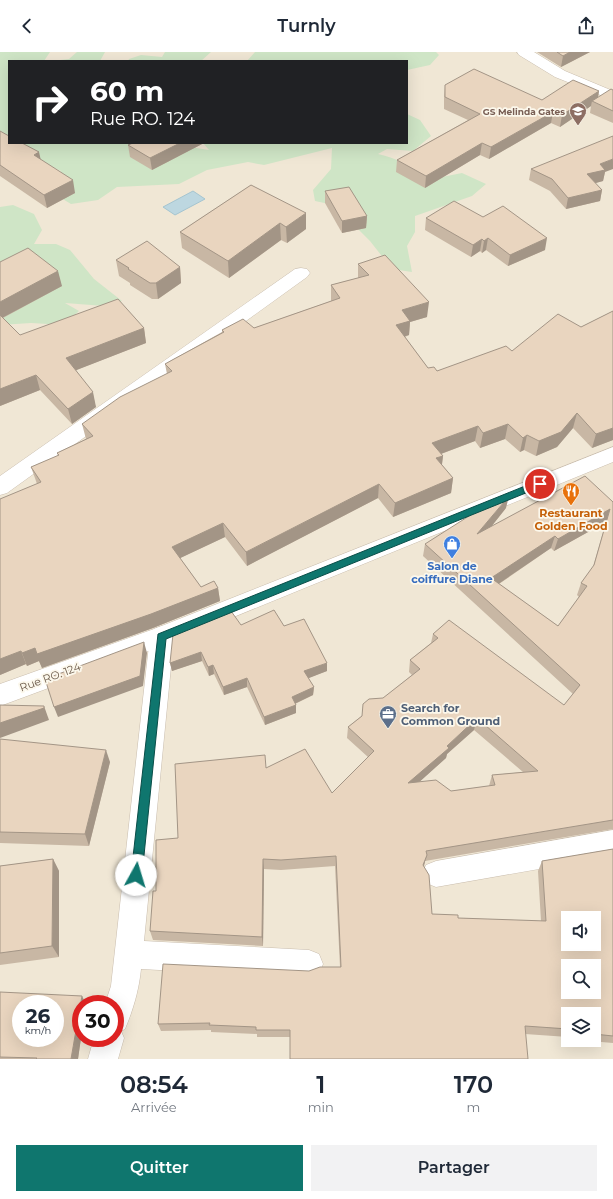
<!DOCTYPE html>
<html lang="fr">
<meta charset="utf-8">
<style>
:root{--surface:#fff;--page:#f2f2f3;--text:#1f2937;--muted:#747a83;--accent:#0f766e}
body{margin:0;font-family:Montserrat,sans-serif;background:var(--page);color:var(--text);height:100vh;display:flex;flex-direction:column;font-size:15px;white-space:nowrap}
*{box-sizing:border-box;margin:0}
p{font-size:13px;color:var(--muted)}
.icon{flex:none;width:22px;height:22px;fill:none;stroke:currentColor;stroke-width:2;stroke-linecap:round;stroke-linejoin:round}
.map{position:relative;height:1007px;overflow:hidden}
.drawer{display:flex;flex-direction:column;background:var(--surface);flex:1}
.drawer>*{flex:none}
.hud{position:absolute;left:8px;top:8px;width:400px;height:84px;border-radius:0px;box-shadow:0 4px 16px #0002;background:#202124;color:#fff;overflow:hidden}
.tools{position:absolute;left:561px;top:859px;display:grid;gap:8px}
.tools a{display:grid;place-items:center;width:40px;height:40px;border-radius:0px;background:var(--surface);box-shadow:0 4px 16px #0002;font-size:20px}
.speed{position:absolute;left:12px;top:943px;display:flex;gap:8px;font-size:20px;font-weight:700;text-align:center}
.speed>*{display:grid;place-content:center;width:52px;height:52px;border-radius:50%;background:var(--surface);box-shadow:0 4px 16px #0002;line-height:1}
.speed small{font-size:10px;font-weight:400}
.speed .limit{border:6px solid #d22;background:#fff;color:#111}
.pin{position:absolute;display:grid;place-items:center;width:34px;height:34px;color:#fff;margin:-17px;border:2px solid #fff;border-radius:50%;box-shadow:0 1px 4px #0007}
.me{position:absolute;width:44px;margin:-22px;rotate:6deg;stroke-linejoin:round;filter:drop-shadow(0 0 3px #0008)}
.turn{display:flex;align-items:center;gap:14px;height:84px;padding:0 16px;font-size:18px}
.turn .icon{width:52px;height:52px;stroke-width:2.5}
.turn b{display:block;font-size:28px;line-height:34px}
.eta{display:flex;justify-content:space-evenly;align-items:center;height:68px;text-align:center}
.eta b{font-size:24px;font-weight:600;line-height:28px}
.primary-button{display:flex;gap:8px;margin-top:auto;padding:8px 16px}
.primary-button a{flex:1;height:46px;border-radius:0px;background:var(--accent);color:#fff;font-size:16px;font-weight:600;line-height:46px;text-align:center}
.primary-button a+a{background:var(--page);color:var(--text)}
header{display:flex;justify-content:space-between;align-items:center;height:52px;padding:0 16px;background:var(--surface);font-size:18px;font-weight:600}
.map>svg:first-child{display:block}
</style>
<header><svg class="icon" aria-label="back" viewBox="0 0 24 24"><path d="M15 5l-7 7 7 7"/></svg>Turnly<svg class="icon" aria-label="share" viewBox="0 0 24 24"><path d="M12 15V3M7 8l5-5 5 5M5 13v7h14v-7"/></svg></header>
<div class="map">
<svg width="613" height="1007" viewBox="0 0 613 1007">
<rect width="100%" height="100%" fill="#f9f4e6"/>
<path fill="#f0e7d5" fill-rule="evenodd" d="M 0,0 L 613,0 L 613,1007 L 0,1007 ZM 9,9 L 407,9 L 407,91 L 9,91 ZM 568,866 L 594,866 L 594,892 L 568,892 ZM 568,914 L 594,914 L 594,940 L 568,940 ZM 21,952 L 55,952 L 55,986 L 21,986 ZM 81,952 L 115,952 L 115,986 L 81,986 ZM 568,962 L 594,962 L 594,988 L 568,988 Z"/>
<g fill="#cfe5c6">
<path d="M 0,0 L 50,0 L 44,9 L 9,9 L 9,91 C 76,91 143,87 209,98 L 203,91 L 407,91 L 407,62 L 420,68 L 431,84 L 413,99 L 387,97 L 378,102 C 397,106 410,113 422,129 L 462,121 L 486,132 L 472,144 L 415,164 L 415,180 L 407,194 L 412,220 L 392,217 L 370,189 L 357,176 L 348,156 L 315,149 L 313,138 L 331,117 L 332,96 L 264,113 L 248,110 L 207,118 L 179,132 L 117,135 L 98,148 L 71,152 L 51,140 L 52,136 L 61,119 L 0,91 Z"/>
<polygon points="77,0 105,0 100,9 52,9 69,7"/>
<polygon points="165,0 211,0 201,9 128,9 129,7 141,3 162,5"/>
<polygon points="255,0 436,0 439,3 430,13 407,18 407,9 247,9"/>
<polygon points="13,153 34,162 42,178 34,192 56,192 70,198 94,227 122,249 104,254 65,251 79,259 64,273 31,271 0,273 0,155"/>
</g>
<polygon fill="#bdd7e0" stroke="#a5c5d0" points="193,139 205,147 175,163 163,155"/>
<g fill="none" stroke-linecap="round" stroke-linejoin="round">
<g stroke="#c9bdae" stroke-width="1">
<g id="minor">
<polygon points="517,0 534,0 565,19 613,39 613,48 555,25 519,3"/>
<polygon points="301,216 307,217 310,221 307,225 7,441 0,443 0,424 295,217"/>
<path d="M 162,574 L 170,577 L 174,584 L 144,889 L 309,898 L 319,902 L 323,912 L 319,922 L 309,926 L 141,917 C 139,938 133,958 125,977 L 121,979 L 124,986 L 118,1007 L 88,1007 L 94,986 L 115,986 L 115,952 L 105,952 L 111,934 L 150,584 L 154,577 Z"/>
<polygon points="613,778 613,804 436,835 426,831 422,822 426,813 436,809"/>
</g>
</g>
<g stroke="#c9bdae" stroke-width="1">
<polygon id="tertiary" points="613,395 613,410 170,591 0,654 0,632 154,577"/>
</g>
<use href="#minor" fill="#fff" fill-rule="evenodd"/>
<use href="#tertiary" fill="#fff" fill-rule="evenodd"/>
</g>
<g fill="#c8b7a4" fill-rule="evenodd">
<polygon points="537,0 590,0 561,15"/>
<polygon points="445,33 542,48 599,39 598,46 613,38 613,71 590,61 591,54 560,75 551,71 489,107 480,103 425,136 396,120 397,108 468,68 444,57 444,45"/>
<polygon points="0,79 40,107 75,141 47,156 0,124"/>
<polygon points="204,91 152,118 130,105 128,93"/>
<polygon points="531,117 605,120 603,129 595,131 602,138 600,149 566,157 550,139 529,128"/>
<polygon points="251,133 306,177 287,191 281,188 229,226 182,196 180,180"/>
<polygon points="325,139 367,164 366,176 342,181 325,151"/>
<polygon points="483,165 545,198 508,214 486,198 482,201 480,199 471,205 425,178 426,166"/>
<polygon points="116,208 180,215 181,231 158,247 152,247 130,233 130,231 119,224"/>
<polygon points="0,210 62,234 3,266 20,283 144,276 146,291 76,318 96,355 72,372 40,338 0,354"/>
<polygon points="358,212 427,265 410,270 409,283 405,285 428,316 437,319 512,299 581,275 613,259 613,388 592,396 573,376 557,395 536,404 524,398 520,400 505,387 480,396 475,389 441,402 443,404 442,413 453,426 451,441 393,465 378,446 247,514 225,485 180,506 201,535 218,536 220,549 153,576 42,616 39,609 27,614 26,612 0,623 37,432 36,429 31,415 58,404 57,401 86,387 82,372 167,322 165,312 222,280 222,278 254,276 331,249 331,233 358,226"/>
<path d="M 613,450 L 613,777 L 425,809 L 424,815 L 432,862 L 458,866 L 541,869 L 538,819 L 542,809 L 613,797 L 613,991 L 578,988 L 594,988 L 594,962 L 568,962 L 568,985 L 525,982 L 290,985 L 257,985 L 257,982 L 211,980 L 211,978 L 161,979 L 158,972 L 309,919 L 340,915 L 335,814 L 281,818 L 264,817 L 263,894 L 153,888 L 150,879 L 156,839 L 178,786 L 266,716 L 332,741 L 368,705 L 347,686 L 348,675 L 412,623 L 409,620 L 410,608 L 431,591 L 433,582 L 564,653 L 573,642 L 423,504 L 425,492 L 506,456 L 491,475 ZM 606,470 L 593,515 L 581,531 L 577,543 L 579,545 L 558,574 L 499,532 L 551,496 L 554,499 ZM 474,678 L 523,720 L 492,723 L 489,734 L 451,739 L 419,730 L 446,706 L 447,702 Z"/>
<polygon points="241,573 284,574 327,619 308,626 314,635 313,643 295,652 296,653 296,661 265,673 247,635 224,643 214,622 209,624 202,609 172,619 170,611"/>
<polygon points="0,687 110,710 89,794 0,791"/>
<polygon points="53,807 59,819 59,905 0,913 0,814"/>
<polygon points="0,940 81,986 78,1007 0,1007"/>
</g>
<g fill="#a39586">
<polygon points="570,0 590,0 561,15 563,4"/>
<polygon points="599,39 597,50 592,49 591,54 560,75 562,63"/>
<polygon points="553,60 551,71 489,107 491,95"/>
<polygon points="180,91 204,91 152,118 150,106"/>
<polygon points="482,91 480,103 425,136 426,124"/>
<polygon points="39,100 42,113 34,103"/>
<polygon points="613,107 613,117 605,120 603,129 585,134 587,122 600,112"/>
<polygon points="73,128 75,141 47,156 44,143"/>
<polygon points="602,138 600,149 566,157 568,146"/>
<polygon points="306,161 306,177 287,191 286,175"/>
<polygon points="367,164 366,176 342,181 342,169"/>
<polygon points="280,171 281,188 229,226 228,209"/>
<polygon points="488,186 486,198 482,201 484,189"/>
<polygon points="547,186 545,198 508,214 510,203"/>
<polygon points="482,187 480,199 471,205 473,193"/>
<polygon points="180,215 181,231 158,247 156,231"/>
<polygon points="58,219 62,234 0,267 0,250"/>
<polygon points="429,250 427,265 410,270 409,283 395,287 396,273 402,258"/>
<polygon points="144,276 146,291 69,321 66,306"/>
<polygon points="36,323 40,338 0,354 0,337"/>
<polygon points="93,340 96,355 72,372 68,357"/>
<polygon points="577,361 573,376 557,395 536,404 539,389"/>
<polygon points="508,372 505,387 480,396 483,381"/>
<polygon points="478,374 475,389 430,406 432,391"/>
<polygon points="613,376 613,388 592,396 596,382"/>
<polygon points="527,383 524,398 520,400 523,386"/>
<polygon points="443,404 441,419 436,406"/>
<polygon points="453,426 451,441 393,465 395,451"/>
<polygon points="379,432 378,446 247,514 246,500"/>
<polygon points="509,444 506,456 475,495 477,482"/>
<polygon points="610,457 606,470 554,499 558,487"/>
<polygon points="223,471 225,485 174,509 172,495"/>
<polygon points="555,484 551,496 488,539 491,526"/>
<polygon points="218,536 220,549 153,576 42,616 39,609 27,614 22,601 35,596"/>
<polygon points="144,590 147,601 143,634 58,665 54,655"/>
<polygon points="21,599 26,612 0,623 0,607"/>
<polygon points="201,600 202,609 172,619 170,611"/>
<polygon points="327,611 327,619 304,628 304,619"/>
<polygon points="213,613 214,622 209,624 208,615"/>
<polygon points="247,626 247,635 224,643 223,635"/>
<polygon points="314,635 313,643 292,653 292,645"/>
<polygon points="296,653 296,661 265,673 264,665"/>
<polygon points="44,654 49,668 0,686 0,671"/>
<polygon points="477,666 474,678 447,702 446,706 406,742 408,731"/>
<polygon points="106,698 110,710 89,794 85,782"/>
<polygon points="427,803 421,823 423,813"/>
<polygon points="53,807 59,819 59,905 52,894"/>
<polygon points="263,807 264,817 263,894 262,885"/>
<polygon points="82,944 86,952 81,952 81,986 78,1007 71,1007"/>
</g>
<g fill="#e9d5bf" stroke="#a39586" fill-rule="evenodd">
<polygon points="557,0 570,0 563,4"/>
<polygon points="474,17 542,48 573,28 599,39 562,63 553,60 491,95 482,91 426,124 397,108 480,62 445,45 445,33"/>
<polygon points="611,37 613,38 613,59 592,49"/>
<polygon points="0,79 9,84 9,91 22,91 39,100 34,103 73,128 44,143 0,113"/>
<polygon points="613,84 613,107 600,112 605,118 587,122 602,138 568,146 552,127 531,117"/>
<polygon points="133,91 180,91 150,106 128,93"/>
<polygon points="251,133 306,161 286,175 280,171 228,209 180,180"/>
<polygon points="349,135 367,164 342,169 325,139"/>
<polygon points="454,149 483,165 503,154 547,186 510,203 488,186 484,189 482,187 473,193 426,166"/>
<polygon points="147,189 180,215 156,231 150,231 128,217 129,216 116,208"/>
<polygon points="28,196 58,219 0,250 0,210"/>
<polygon points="385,203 429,250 402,258 410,269 396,273 428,316 434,315 437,319 506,294 512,299 558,262 581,275 613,259 613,376 596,382 577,361 561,380 539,389 527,383 523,386 508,372 483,381 478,374 432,391 443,404 436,406 453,426 395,451 379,432 246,500 223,471 172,495 201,535 214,529 218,536 151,562 37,602 35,596 22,601 21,599 0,607 0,447 41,430 31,415 59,403 57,401 93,384 82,372 120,345 172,319 165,312 174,307 224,280 222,278 243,267 254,276 340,246 331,233 369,223 358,212"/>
<polygon points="118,247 144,276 66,306 93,340 68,357 36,323 0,337 0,263 20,283"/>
<path d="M 585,424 L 613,450 L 613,768 L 426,799 L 427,803 L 423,813 L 429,823 L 432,862 L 458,863 L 458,866 L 546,869 L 542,809 L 613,797 L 613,984 L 594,982 L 594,962 L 568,962 L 568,977 L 525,974 L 528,1007 L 290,1007 L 290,978 L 256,978 L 256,975 L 209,973 L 210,971 L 158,972 L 163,912 L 309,919 L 320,915 L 341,915 L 336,804 L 281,808 L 263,807 L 262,885 L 150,879 L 153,839 L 156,839 L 156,788 L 178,786 L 175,712 L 265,703 L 266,716 L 305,697 L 332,741 L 374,699 L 348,675 L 362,664 L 363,652 L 369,647 L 383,646 L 420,617 L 410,608 L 438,586 L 433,582 L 449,568 L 564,653 L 580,633 L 425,492 L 491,450 L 509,444 L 477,482 ZM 610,457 L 594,513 L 581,531 L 587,534 L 558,574 L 491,526 L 555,484 L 558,487 ZM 477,666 L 538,719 L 492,723 L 495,733 L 451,739 L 436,728 L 408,731 L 449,696 L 447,694 ZM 568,866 L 594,866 L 594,892 L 568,892 ZM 568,914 L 594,914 L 594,940 L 568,940 Z"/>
<polygon points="274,558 284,574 304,567 327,611 304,619 314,635 292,645 296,653 264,665 247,626 223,635 213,613 208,615 201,600 170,611 173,582 231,559 241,573"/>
<polygon points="144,590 140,624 54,655 45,627"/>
<polygon points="0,653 44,654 44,656 0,671"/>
<polygon points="0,687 106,698 85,782 0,780"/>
<polygon points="53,807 52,894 0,901 0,814"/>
<path d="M 0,940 L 82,944 L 71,1007 L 36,1007 L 37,1006 L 0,1005 ZM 21,952 L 55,952 L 55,986 L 21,986 Z"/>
</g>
<polygon fill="#0f766e" stroke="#0a4d48" points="540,428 543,429 545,432 543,434 166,587 142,823 140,827 136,828 132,827 131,823 158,582"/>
<defs>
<g id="school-pin" transform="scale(0.9)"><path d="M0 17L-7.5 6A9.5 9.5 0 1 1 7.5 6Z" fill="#8d6e63" stroke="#fcf8ec"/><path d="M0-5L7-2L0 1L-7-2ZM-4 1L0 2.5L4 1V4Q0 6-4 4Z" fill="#fff"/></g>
<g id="restaurant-pin" transform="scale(0.9)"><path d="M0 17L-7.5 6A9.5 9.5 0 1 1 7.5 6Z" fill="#e8710a" stroke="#fcf8ec"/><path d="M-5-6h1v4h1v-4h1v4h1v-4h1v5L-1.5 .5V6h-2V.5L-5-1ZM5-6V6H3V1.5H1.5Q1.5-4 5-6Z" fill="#fff"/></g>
<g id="shop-pin" transform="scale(0.9)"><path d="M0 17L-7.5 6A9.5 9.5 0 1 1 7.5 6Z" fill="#3f7fe0" stroke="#fcf8ec"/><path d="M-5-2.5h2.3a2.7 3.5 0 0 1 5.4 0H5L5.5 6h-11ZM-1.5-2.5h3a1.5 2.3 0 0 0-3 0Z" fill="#fff"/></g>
<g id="office-pin" transform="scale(0.9)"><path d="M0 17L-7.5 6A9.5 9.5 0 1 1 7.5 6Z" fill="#5c6f8a" stroke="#fcf8ec"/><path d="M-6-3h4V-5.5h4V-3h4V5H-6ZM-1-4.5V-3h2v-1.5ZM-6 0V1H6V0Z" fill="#fff"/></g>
</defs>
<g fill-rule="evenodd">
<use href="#school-pin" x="578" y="59"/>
<use href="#restaurant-pin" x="571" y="439"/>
<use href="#shop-pin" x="452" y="492"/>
<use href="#office-pin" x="388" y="662"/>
</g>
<g text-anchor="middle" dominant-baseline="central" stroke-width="3.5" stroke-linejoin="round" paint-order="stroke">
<g font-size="9" font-weight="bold" fill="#785e54" stroke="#fcf8ec" text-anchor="end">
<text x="565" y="59">GS Melinda Gates</text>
</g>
<g font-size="11" font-weight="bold" fill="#c56008" stroke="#fcf8ec">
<text x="571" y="461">Restaurant<tspan x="571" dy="13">Golden Food</tspan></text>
</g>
<g font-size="11" font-weight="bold" fill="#366cbe" stroke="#fcf8ec">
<text x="452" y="514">Salon de<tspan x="452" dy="13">coiffure Diane</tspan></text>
</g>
<g font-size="11" fill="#6f5e4e" stroke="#fcf8ec">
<text transform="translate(50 625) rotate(-20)">Rue RO. 124</text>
</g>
<g font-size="11" font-weight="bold" fill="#4e5e75" stroke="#fcf8ec" text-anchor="start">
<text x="401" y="656">Search for<tspan x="401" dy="13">Common Ground</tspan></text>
</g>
</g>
</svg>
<div class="tools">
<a><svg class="icon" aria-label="sound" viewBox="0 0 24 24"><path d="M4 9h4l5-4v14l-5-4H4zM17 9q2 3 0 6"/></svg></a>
<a><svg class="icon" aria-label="search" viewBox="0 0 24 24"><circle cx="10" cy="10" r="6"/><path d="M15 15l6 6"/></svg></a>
<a><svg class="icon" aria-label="layers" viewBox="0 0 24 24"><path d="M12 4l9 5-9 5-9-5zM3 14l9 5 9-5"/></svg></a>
</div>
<div class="speed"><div>26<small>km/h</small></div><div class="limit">30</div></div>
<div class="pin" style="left:540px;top:432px;background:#d93025"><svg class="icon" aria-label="arrive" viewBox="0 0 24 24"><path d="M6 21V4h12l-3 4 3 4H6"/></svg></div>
<svg class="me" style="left:136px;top:823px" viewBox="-20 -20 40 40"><circle r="19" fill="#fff"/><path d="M0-13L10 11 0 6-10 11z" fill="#0f766e"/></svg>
<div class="hud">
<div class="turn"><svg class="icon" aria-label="right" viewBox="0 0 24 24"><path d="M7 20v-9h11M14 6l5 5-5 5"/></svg><div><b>60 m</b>Rue RO. 124</div></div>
</div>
</div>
<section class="drawer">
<div class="eta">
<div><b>08:54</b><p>Arrivée</p></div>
<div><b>1</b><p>min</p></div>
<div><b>170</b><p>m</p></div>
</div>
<div class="primary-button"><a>Quitter</a><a>Partager</a></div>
</section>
